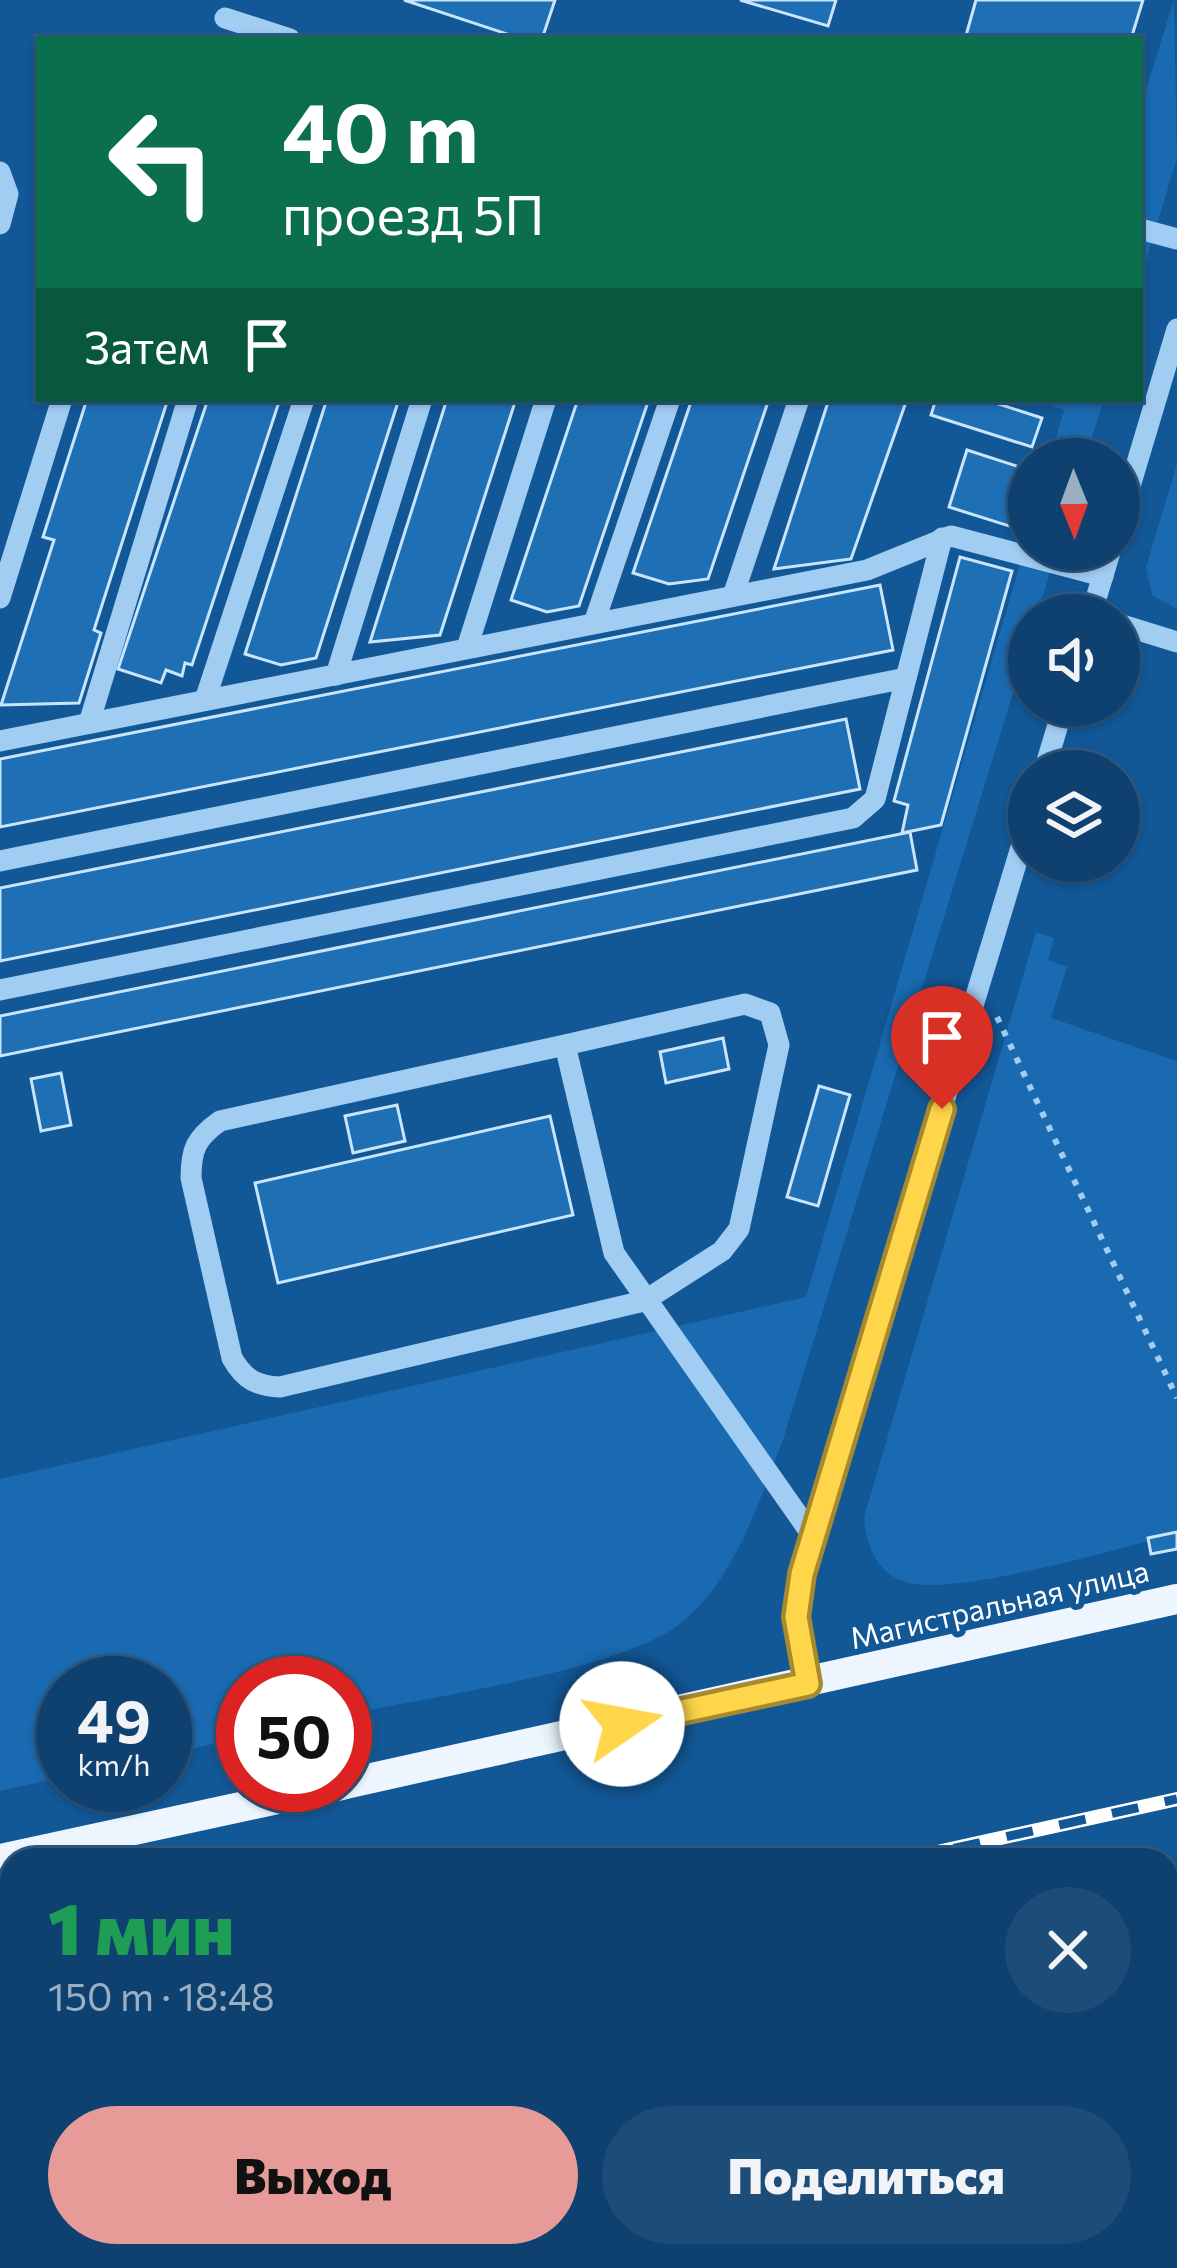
<!DOCTYPE html>
<html lang="ru">
<meta charset="utf-8">
<style>
:root{--surface:#0e4170;--page:#1c4c78;--text:#f1f3f6;--muted:#9bafc3;--line:#2e5a83;--accent:#e69b98}
body{margin:0;font-family:Commissioner,sans-serif;background:var(--page);color:var(--text);height:100vh;display:flex;flex-direction:column;font-size:45px;white-space:nowrap}
*{box-sizing:border-box;margin:0}
p{font-size:39px;color:var(--muted)}
.icon{flex:none;width:66px;height:66px;fill:none;stroke:currentColor;stroke-width:2;stroke-linecap:round;stroke-linejoin:round}
.map{position:relative;flex:1;overflow:hidden}
.panel{position:absolute;left:0px;top:1848px;width:1179px;height:420px;display:flex;flex-direction:column;background:var(--surface);border-radius:36px 36px 0 0;box-shadow:0 3px 9px #0004,0 0 0 3px var(--line)}
.panel>*{flex:none}
.guide{position:absolute;left:36px;top:36px;width:1107px;height:366px;border-radius:0px;box-shadow:0 3px 9px #0004,0 0 0 3px var(--line);background:#0b6e4f;color:#fff;overflow:hidden}
.needle{width:78px;rotate:179deg}
.fabs{position:absolute;left:1008px;top:438px;display:grid;gap:24px}
.fabs a{display:grid;place-items:center;width:132px;height:132px;border-radius:50%;background:var(--surface);box-shadow:0 3px 9px #0004,0 0 0 3px var(--line);font-size:60px}
.speed{position:absolute;left:36px;top:1656px;display:flex;gap:24px;font-size:60px;font-weight:700;text-align:center}
.speed>*{display:grid;place-content:center;width:156px;height:156px;border-radius:50%;background:var(--surface);box-shadow:0 3px 9px #0004,0 0 0 3px var(--line);line-height:1}
.speed small{font-size:30px;font-weight:400}
.speed .limit{border:18px solid #d22;background:#fff;color:#111}
.pin{position:absolute;display:grid;place-items:center;width:102px;height:102px;color:#fff;margin:-123px -51px;border-radius:50% 50% 50% 0;rotate:-45deg;box-shadow:0 0 12px #0007}
.pin .icon{rotate:45deg}
.me{position:absolute;width:132px;margin:-66px;rotate:78deg;stroke-linejoin:round;filter:drop-shadow(0 0 9px #0008)}
.turn{display:flex;align-items:center;gap:42px;height:252px;padding:0 48px;font-size:54px}
.turn .icon{width:156px;height:156px;stroke-width:2.5}
.turn b{display:block;font-size:84px;line-height:102px}
.then{display:flex;align-items:center;height:114px;padding:0 48px;background:#0003;gap:24px;font-size:45px}
.round{display:grid;place-items:center;flex:none;width:126px;height:126px;border-radius:63px;background:var(--page)}
.head{display:flex;align-items:center;justify-content:space-between;height:204px;padding:0 48px}
h1{font-size:72px;font-weight:800;line-height:90px;color:#1e9e55}
.button{display:flex;gap:24px;margin-top:auto;padding:24px 48px}
.button a{flex:1;height:138px;border-radius:72px;background:var(--accent);color:#111;font-size:48px;font-weight:800;line-height:138px;text-align:center}
.button a+a{background:var(--page);color:var(--text)}
.map>svg:first-child{display:block}
</style>
<div class="map">
<svg width="1177" height="2268" viewBox="0 0 1177 2268">
<rect width="100%" height="100%" fill="#125796"/>
<g fill="#196ab0">
<polygon points="1174,0 1177,158 1140,281 1140,109"/>
<polygon points="1052,399 1104,399 1085,459 1050,459 1064,410 1050,405"/>
<polygon points="1177,464 1177,609 1152,595 1146,567"/>
<path d="M 1029,533 L 1029,549 L 1057,549 L 1037,615 L 1029,615 L 1029,641 L 783,1440 C 759,1501 735,1580 681,1623 C 622,1671 427,1697 345,1715 L 345,1683 L 243,1683 L 243,1737 L 165,1755 L 165,1683 L 63,1683 L 63,1777 L 0,1791 L 0,1479 L 806,1297 Z"/>
<path d="M 1036,932 L 1054,938 L 1048,960 L 1067,967 L 1051,1018 L 1177,1061 L 1177,1534 C 1120,1547 955,1598 906,1582 C 876,1573 866,1545 864,1517 Z"/>
</g>
<g fill="#1f6fb5" stroke="#c9e5fd" stroke-width="3">
<polygon points="404,0 555,0 542,39 522,39"/>
<polygon points="740,0 836,0 828,26"/>
<polygon points="976,0 1143,0 1131,39 965,39"/>
<polygon points="87,399 168,399 94,630 101,633 79,703 1,705 54,540 43,537"/>
<polygon points="208,399 280,399 192,665 185,663 182,676 166,670 161,683 118,669"/>
<polygon points="327,399 399,399 316,658 281,665 245,654"/>
<polygon points="447,399 516,399 440,635 370,642"/>
<polygon points="578,399 649,399 579,606 547,612 511,600"/>
<polygon points="692,399 769,399 708,579 669,584 633,573"/>
<polygon points="829,399 907,399 851,559 774,569"/>
<polygon points="936,399 983,399 1042,418 1032,447 931,415"/>
<polygon points="967,450 1029,470 1029,507 1022,530 949,507"/>
<polygon points="960,557 1012,571 941,825 902,833 908,805 894,801"/>
<polygon points="880,585 893,650 0,827 0,759"/>
<polygon points="846,719 860,789 0,961 0,888"/>
<polygon points="910,832 917,870 0,1056 0,1016"/>
<polygon points="723,1038 729,1069 666,1083 660,1052"/>
<polygon points="61,1073 71,1125 41,1131 31,1079"/>
<polygon points="819,1086 850,1095 818,1206 787,1197"/>
<polygon points="397,1105 405,1141 353,1153 345,1116"/>
<polygon points="550,1116 573,1215 278,1283 255,1183"/>
<polygon points="1177,1532 1177,1549 1151,1554 1148,1538"/>
<polygon points="1177,2075 1177,2268 1156,2268 1153,2256 1167,2256 1167,2077"/>
<polygon points="716,2256 776,2256 815,2264 714,2268"/>
</g>
<g fill="none" stroke-linecap="round" stroke-linejoin="round">
<polyline stroke="#a1cdf3" stroke-width="6" stroke-dasharray="6 9" stroke-linecap="butt" points="997,1017 1177,1398"/>
<g stroke="#a1cdf3" stroke-width="21">
<polyline points="225,18 290,39"/>
<polyline points="0,172 8,194 0,224"/>
<polyline points="1140,229 1177,239"/>
<polyline points="1119,523 1177,329"/>
<polyline points="733,596 799,399"/>
<polyline points="0,598 62,399"/>
<polyline points="1091,615 1111,549"/>
<polyline points="594,623 670,399"/>
<polyline points="1119,624 1177,642"/>
<polyline points="467,648 546,399"/>
<polyline points="336,675 422,399"/>
<polyline points="205,700 304,399"/>
<polyline points="89,723 188,399"/>
<polyline points="0,741 867,570 951,536 1103,576"/>
<polyline points="1044,771 1064,705"/>
<polyline points="0,861 906,678"/>
<polyline points="0,990 853,818 875,799 942,538"/>
<path d="M 565,1045 L 745,1004 L 770,1013 L 779,1045 L 739,1229 L 722,1251 L 644,1301 L 280,1387 C 256,1386 244,1379 232,1358 L 191,1178 C 191,1149 196,1138 220,1121 L 565,1045 L 614,1253 L 812,1535"/>
<polyline points="808,1684 797,1617 801,1573 1029,821"/>
<polyline points="1167,2010 1177,2008"/>
<polyline points="670,2256 713,2268"/>
<polyline points="28,2268 82,2256"/>
</g>
<g stroke="#edf6ff" stroke-width="30">
<polyline points="345,1784 1177,1599"/>
<polyline points="0,1859 342,1785"/>
</g>
<g stroke="#fff" stroke-width="14">
<g id="rail">
<polyline points="901,1860 1177,1799"/>
<polyline points="0,2059 12,2057"/>
</g>
</g>
<use href="#rail" stroke="#125796" stroke-width="9" stroke-dasharray="27" stroke-linecap="butt"/>
</g>
<g fill="none" stroke-linecap="round" stroke-linejoin="round">
<g stroke="#a68a30" stroke-width="30">
<polyline id="route" points="622,1724 808,1684 796,1617 802,1574 942,1109"/>
</g>
<use href="#route" stroke="#ffd54a" stroke-width="21"/>
</g>
<g text-anchor="middle" dominant-baseline="central" stroke-width="12" stroke-linejoin="round" paint-order="stroke">
<g font-size="30" fill="#fff" stroke="#125796">
<text transform="translate(999 1603) rotate(-13)">Магистральная улица</text>
</g>
</g>
</svg>
<div class="fabs">
<a><svg class="needle" viewBox="-14 -14 28 28"><path d="M0-13l5 13h-10z" fill="#e53935"/><path d="M0 13l5-13h-10z" fill="#9bafc3"/></svg></a>
<a><svg class="icon" aria-label="sound" viewBox="0 0 24 24"><path d="M4 9h4l5-4v14l-5-4H4zM17 9q2 3 0 6"/></svg></a>
<a><svg class="icon" aria-label="layers" viewBox="0 0 24 24"><path d="M12 4l9 5-9 5-9-5zM3 14l9 5 9-5"/></svg></a>
</div>
<div class="speed"><div>49<small>km/h</small></div><div class="limit">50</div></div>
<div class="pin" style="left:942px;top:1109px;background:#d93025"><svg class="icon" aria-label="arrive" viewBox="0 0 24 24"><path d="M6 21V4h12l-3 4 3 4H6"/></svg></div>
<svg class="me" style="left:622px;top:1724px" viewBox="-20 -20 40 40"><circle r="19" fill="#fff"/><path d="M0-13L10 11 0 6-10 11z" fill="#ffd54a"/></svg>
<div class="guide">
<div class="turn"><svg class="icon" aria-label="left" viewBox="0 0 24 24"><path d="M17 20v-9H6M10 6l-5 5 5 5"/></svg><div><b>40 m</b>проезд 5П</div></div>
<div class="then">Затем<svg class="icon" aria-label="arrive" viewBox="0 0 24 24"><path d="M6 21V4h12l-3 4 3 4H6"/></svg></div>
</div>
<section class="panel">
<div class="head"><div><h1>1 мин</h1><p>150 m · 18:48</p></div><a class="round"><svg class="icon" aria-label="close" viewBox="0 0 24 24"><path d="M6 6l12 12M18 6L6 18"/></svg></a></div>
<div class="button"><a>Выход</a><a>Поделиться</a></div>
</section>
</div>
